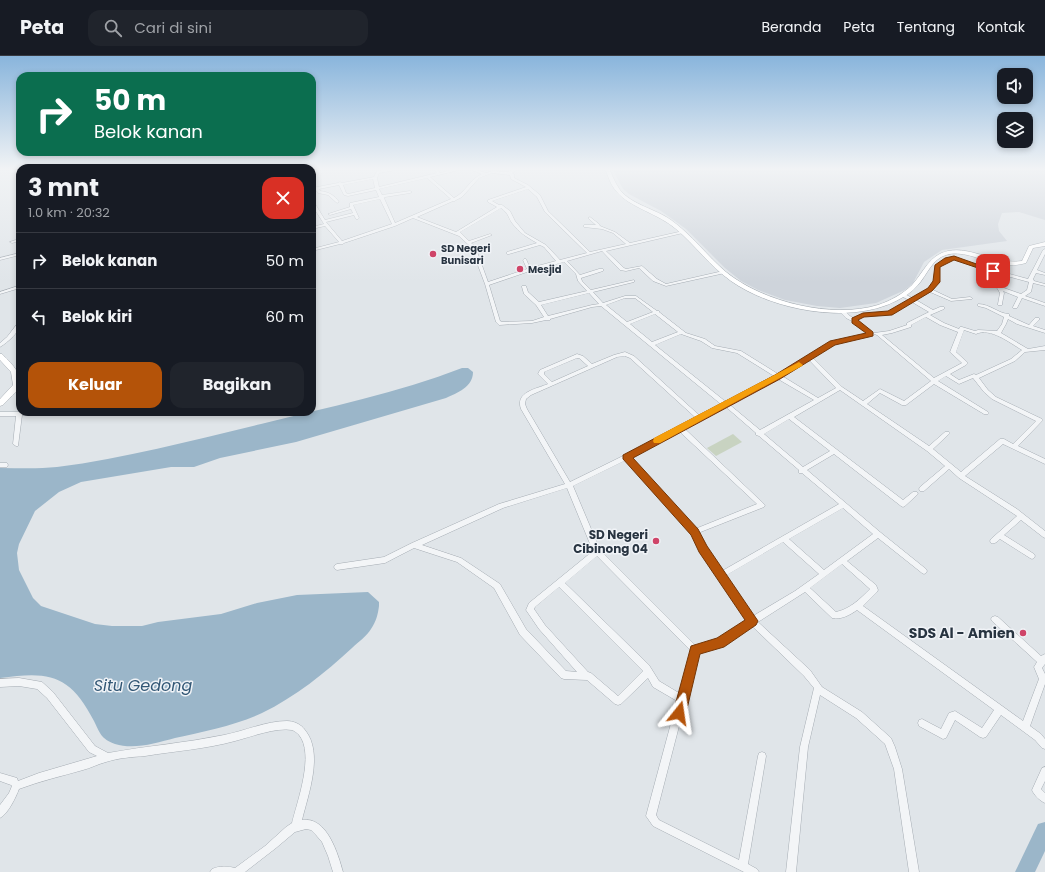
<!DOCTYPE html>
<html lang="id">
<meta charset="utf-8">
<style>
:root{--surface:#171b24;--page:#20242c;--text:#f1f3f6;--muted:#9ea1a6;--line:#363941;--accent:#b45309}
body{margin:0;font-family:Poppins,sans-serif;background:var(--page);color:var(--text);height:100vh;display:flex;flex-direction:column;font-size:15px;white-space:nowrap}
*{box-sizing:border-box;margin:0}
p{font-size:13px;color:var(--muted)}
.icon{flex:none;width:22px;height:22px;fill:none;stroke:currentColor;stroke-width:2;stroke-linecap:round;stroke-linejoin:round}
.map{position:relative;flex:1;overflow:hidden}
.side{position:absolute;left:16px;top:108px;width:300px;height:252px;display:flex;flex-direction:column;background:var(--surface);border-radius:12px;box-shadow:0 2px 6px #0003}
.side>*{flex:none}
.banner{position:absolute;left:16px;top:16px;width:300px;height:84px;border-radius:12px;box-shadow:0 2px 6px #0003;background:#0b6e4f;color:#fff;overflow:hidden}
.buttons{position:absolute;left:997px;top:12px;display:grid;gap:8px}
.buttons a{display:grid;place-items:center;width:36px;height:36px;border-radius:8px;background:var(--surface);box-shadow:0 2px 6px #0003;font-size:20px}
.pin{position:absolute;display:grid;place-items:center;width:34px;height:34px;color:#fff;margin:-17px;border-radius:8px;box-shadow:0 2px 6px #0006}
.me{position:absolute;width:44px;margin:-22px;rotate:15deg;stroke-linejoin:round;filter:drop-shadow(0 0 3px #0008)}
.turn{display:flex;align-items:center;gap:14px;height:84px;padding:0 12px;font-size:18px}
.turn .icon{width:52px;height:52px;stroke-width:2.5}
.turn b{display:block;font-size:28px;line-height:34px}
.round{display:grid;place-items:center;flex:none;width:42px;height:42px;border-radius:12px;background:var(--page)}
.head{display:flex;align-items:center;justify-content:space-between;height:68px;padding:0 12px}
h1{font-size:24px;font-weight:700;line-height:30px}
.primary-button{display:flex;gap:8px;margin-top:auto;padding:8px 12px}
.primary-button a{flex:1;height:46px;border-radius:12px;background:var(--accent);color:#fff;font-size:16px;font-weight:700;line-height:46px;text-align:center}
.primary-button a+a{background:var(--page);color:var(--text)}
ul{padding:0;list-style:none}
li{display:flex;align-items:center;gap:12px;height:56px;padding:0 12px;border-top:1px solid var(--line)}
li div{flex:1}
li b{display:block;font-size:15px}
li em{font-style:normal}
header{display:flex;align-items:center;gap:24px;box-sizing:border-box;height:56px;padding:0 20px;background:var(--surface);border-bottom:1px solid var(--line)}
header strong{font-size:19px}
nav{display:flex;gap:22px;margin-inline-start:auto;font-size:14px}
.search{width:280px;height:36px;background:var(--page);display:flex;align-items:center;gap:10px;box-sizing:border-box;padding:0 14px;border-radius:12px;color:var(--muted);font-size:15px}
.map>svg:first-child{display:block}
</style>
<header>
<strong>Peta</strong>
<div class="search"><svg class="icon" aria-label="search" viewBox="0 0 24 24"><circle cx="10" cy="10" r="6"/><path d="M15 15l6 6"/></svg>Cari di sini</div>
<nav><a>Beranda</a><a>Peta</a><a>Tentang</a><a>Kontak</a></nav>
</header>
<div class="map">
<svg width="1045" height="816" viewBox="0 0 1045 816">
<rect width="100%" height="100%" fill="#e0e5e9"/>
<polygon fill="#ced4db" points="612,112 1045,112 1045,164 1019,156 1002,157 998,168 999,175 1007,185 942,194 924,206 913,227 905,234 876,247 840,252 817,250 785,244 758,234 741,225 725,212 686,173 661,155 629,138 623,133"/>
<polygon fill="#c8d3c1" points="733,378 742,386 716,400 707,392"/>
<path fill="#9bb6c9" d="M 462,312 L 468,312 L 473,316 C 473,331 457,337 446,342 L 296,386 L 220,402 L 194,411 L 171,411 L 81,426 L 59,436 L 35,455 L 19,488 L 17,497 L 19,514 L 33,542 L 41,550 L 95,568 L 112,570 L 142,570 L 158,566 L 221,558 L 257,547 L 297,539 L 368,536 L 379,546 L 379,550 C 378,558 376,566 371,573 C 367,580 358,586 352,592 C 325,617 295,641 262,657 C 237,669 202,676 175,682 C 156,687 134,694 115,688 C 101,683 100,677 94,665 C 70,618 49,615 0,622 L 0,412 C 19,412 38,413 57,411 C 127,402 193,384 261,368 C 329,351 397,337 462,312 Z"/>
<g fill="none" stroke-linecap="round" stroke-linejoin="round">
<polygon fill="#9bb6c9" fill-rule="evenodd" points="1045,766 1045,795 1035,816 1015,816 1038,768"/>
<g stroke="#a5acb3" stroke-width="1">
<g id="street">
<path d="M 394,112 L 395,112 L 395,114 L 379,117 L 377,122 L 379,131 L 437,117 L 432,112 L 436,112 L 440,117 L 459,112 L 464,112 L 463,113 L 430,121 L 454,142 C 466,136 470,123 482,118 L 467,112 L 472,112 L 486,117 L 492,115 L 508,116 L 515,112 L 519,112 L 512,117 L 514,118 L 514,122 L 528,129 L 540,139 L 548,155 L 590,196 L 626,188 L 613,177 L 602,173 L 584,171 L 584,169 L 596,169 L 588,162 L 590,161 L 599,168 L 600,170 L 615,176 L 630,187 L 683,175 L 683,177 L 606,195 L 624,212 L 626,213 L 642,210 L 657,223 L 666,228 L 723,215 L 725,215 L 725,217 L 666,230 L 653,225 L 639,212 L 626,215 L 620,214 L 602,195 L 567,205 L 580,219 L 599,213 L 603,213 L 603,215 L 581,222 L 582,225 L 591,234 L 634,224 L 634,226 L 593,236 L 603,247 L 625,240 L 636,240 L 657,255 L 659,255 L 659,256 L 686,277 L 705,283 L 715,290 L 741,295 L 778,318 L 805,303 L 831,286 L 866,278 L 852,265 L 846,262 L 841,257 L 841,255 L 845,255 L 850,260 L 853,262 L 863,258 L 889,256 L 909,244 L 901,240 L 901,238 L 905,238 L 912,242 L 928,233 L 935,226 L 935,210 L 946,202 L 954,201 L 991,213 L 1028,223 L 1043,194 L 1045,193 L 1045,198 L 1037,214 L 1045,217 L 1045,219 L 1036,217 L 1033,223 L 1034,225 L 1045,228 L 1045,230 L 1033,227 L 1031,236 L 1025,240 L 1045,247 L 1045,250 L 1022,242 L 1017,252 L 1013,252 L 1013,251 L 1018,241 L 1003,235 L 1004,237 L 1002,248 L 1002,249 L 998,249 L 998,248 L 1000,237 L 987,215 L 954,203 L 948,204 L 939,210 L 939,226 L 933,234 L 952,243 L 970,241 L 972,242 L 972,243 L 951,245 L 930,236 L 916,244 L 933,254 L 940,251 L 944,251 L 944,253 L 930,259 L 944,267 L 959,273 L 960,271 L 962,271 L 975,275 L 978,274 L 997,275 L 1002,268 L 1004,261 L 986,252 L 978,250 L 978,248 C 990,248 999,258 1009,258 L 1009,260 L 1029,269 L 1035,262 L 1039,262 L 1039,264 L 1033,270 L 1045,274 L 1045,277 L 1017,268 L 1008,263 L 1006,268 L 1001,277 L 1028,293 L 1045,290 L 1045,294 L 1025,296 L 1015,305 L 979,322 L 988,334 L 996,341 L 1042,363 L 1043,364 L 1042,365 L 1018,390 L 1045,403 L 1045,408 L 1003,388 L 965,420 L 1017,453 L 1045,475 L 1045,482 L 1043,481 L 1021,464 L 1004,479 L 1034,498 L 1035,500 L 1034,502 L 1032,503 L 1030,502 L 1000,483 C 997,486 995,488 991,487 L 990,485 L 991,483 L 1017,460 L 959,422 L 949,413 L 924,435 L 920,435 L 919,433 L 920,431 L 945,410 L 927,395 L 840,334 L 794,361 L 903,444 L 913,436 L 917,436 L 918,438 L 905,450 L 903,451 L 901,450 L 834,398 L 807,414 L 880,476 L 926,513 L 927,515 L 926,517 L 924,518 L 922,517 L 878,482 L 847,505 L 876,529 L 878,534 L 877,536 L 863,550 L 1023,665 L 1039,623 L 1034,611 L 1037,606 L 992,565 L 991,563 L 992,561 L 995,560 L 998,561 L 1041,600 L 1045,598 L 1045,608 L 1042,612 L 1045,618 L 1045,628 L 1030,670 L 1041,678 L 1045,683 L 1045,693 L 1042,692 L 1035,684 L 1001,659 L 986,681 L 983,682 L 980,681 L 955,664 L 946,682 L 943,683 L 919,670 L 918,667 L 919,664 L 922,663 L 941,673 L 949,657 L 955,655 L 982,672 L 994,654 L 857,554 C 850,559 841,564 832,562 L 805,536 L 758,566 L 810,614 L 822,631 L 862,656 L 891,682 L 895,691 L 902,713 L 919,816 L 909,816 L 894,713 L 885,688 L 856,662 L 820,639 L 808,691 L 796,816 L 786,816 L 800,691 L 814,632 L 804,620 L 752,570 L 723,590 L 698,597 L 686,642 L 687,644 L 685,647 L 656,759 L 659,764 L 739,804 L 758,700 L 759,697 L 762,696 L 765,697 L 766,700 L 748,808 L 757,813 L 759,816 L 744,816 L 653,770 L 646,760 L 677,645 L 653,631 L 648,622 L 621,648 L 618,649 L 615,648 L 587,624 L 564,623 L 561,622 L 520,579 L 494,532 L 457,506 L 414,492 L 385,507 L 337,514 L 335,513 L 334,511 L 335,509 L 337,508 L 384,501 L 412,487 L 499,448 L 565,428 L 521,353 C 515,336 536,333 548,328 L 538,318 L 540,314 L 577,298 L 583,300 L 592,308 L 614,299 L 625,296 L 634,300 L 700,360 L 722,349 L 601,250 L 592,251 L 550,263 L 550,264 L 546,264 L 532,267 L 499,269 L 496,266 L 485,228 L 471,191 L 459,180 L 413,162 L 395,170 L 344,187 L 343,188 L 340,188 L 312,195 L 312,193 L 339,186 L 325,170 L 312,173 L 312,171 L 324,168 L 312,149 L 312,145 L 314,146 L 325,164 L 353,157 L 351,153 L 330,159 L 328,158 L 350,151 L 350,147 L 379,141 L 376,134 L 348,140 L 344,139 L 339,129 L 319,133 L 320,135 C 329,136 334,139 339,146 L 337,147 L 328,139 L 318,137 L 315,133 L 312,134 L 312,132 L 338,127 L 340,126 L 342,127 L 374,121 L 377,115 ZM 492,117 L 510,119 L 511,123 L 526,131 L 488,144 L 488,146 L 497,151 L 456,176 L 417,161 L 453,145 L 455,145 L 456,144 L 462,141 L 479,122 ZM 427,122 L 451,143 L 395,167 L 384,142 L 385,141 L 410,137 L 412,136 L 410,135 L 382,139 L 379,133 ZM 373,123 L 375,132 L 348,138 L 346,137 L 343,129 ZM 528,133 L 537,141 L 545,156 L 587,197 L 560,204 L 546,189 L 525,177 L 515,165 L 510,155 L 502,149 L 499,149 L 492,145 ZM 380,143 L 392,168 L 342,185 L 326,166 L 354,159 L 356,163 L 358,163 L 359,162 L 353,149 ZM 501,152 C 509,158 507,159 512,167 C 520,177 525,180 537,187 L 507,196 L 507,198 L 509,198 L 540,189 L 544,191 L 556,205 L 530,212 L 526,203 L 524,203 L 523,204 L 527,213 L 488,226 L 475,190 L 471,187 L 492,179 L 490,178 L 469,185 L 460,176 ZM 564,206 L 576,218 L 578,225 L 587,235 L 539,246 L 528,236 L 526,230 L 522,230 L 522,231 L 524,238 L 536,249 L 544,261 L 532,265 L 502,266 L 500,265 L 489,229 L 527,216 ZM 992,216 L 1029,226 L 1027,234 L 1021,238 L 1001,231 ZM 589,237 L 599,248 L 592,249 L 548,260 L 541,249 ZM 625,242 L 635,242 L 653,256 L 627,266 L 606,249 ZM 912,246 L 929,256 L 907,267 L 907,269 L 889,275 L 874,277 L 874,278 L 877,279 L 931,325 L 904,345 L 880,333 L 863,345 L 842,331 L 813,302 L 835,288 L 872,280 L 872,278 L 856,264 L 864,260 L 892,258 ZM 655,258 L 678,276 L 652,286 L 630,268 ZM 926,261 L 940,269 L 958,276 L 950,296 L 962,307 L 934,322 L 882,279 L 892,277 L 911,271 L 911,269 ZM 964,274 L 976,278 C 990,271 1010,287 1022,294 L 1011,303 L 976,319 L 974,318 L 959,324 L 950,318 L 966,309 L 968,307 L 956,296 ZM 681,278 L 701,285 L 712,292 L 737,297 L 774,320 L 726,346 L 655,289 ZM 625,300 L 630,302 L 696,362 L 681,370 L 678,371 L 677,372 L 625,399 L 570,426 L 527,353 L 525,348 L 526,343 L 531,339 L 617,301 ZM 577,302 L 579,302 L 588,310 L 552,326 L 544,318 L 544,316 ZM 809,305 L 810,305 L 836,332 L 818,342 L 782,320 ZM 946,320 L 959,328 L 973,322 L 984,336 L 992,343 L 1036,365 L 1013,388 L 1004,383 L 1000,383 L 961,416 L 933,393 L 949,378 L 950,377 L 949,376 L 945,376 L 929,390 L 867,348 L 880,337 L 902,349 L 906,349 L 934,328 L 984,358 L 988,358 L 989,357 L 988,356 L 938,325 ZM 778,323 L 814,344 L 760,374 L 730,349 ZM 726,351 L 756,377 L 756,379 L 759,380 L 799,414 L 799,417 L 802,417 L 839,448 L 722,515 L 705,491 L 698,477 L 764,451 L 765,449 L 685,373 ZM 789,363 L 830,395 L 803,411 L 764,378 ZM 680,376 L 757,448 L 695,473 L 631,402 ZM 626,404 L 692,478 L 701,495 L 747,564 L 718,584 L 696,590 L 600,494 L 573,430 ZM 567,432 L 593,495 L 529,547 L 526,554 L 539,573 L 577,616 L 566,615 L 526,573 L 500,528 L 461,502 L 422,489 L 503,452 ZM 843,452 L 873,478 L 824,514 L 789,483 ZM 783,486 L 819,518 L 795,535 L 753,560 L 725,520 ZM 597,500 L 691,595 L 679,637 L 659,625 L 649,609 L 565,527 ZM 842,508 L 870,533 C 860,543 850,553 836,556 L 810,532 ZM 559,531 L 643,615 L 618,640 L 591,617 L 588,616 L 545,569 L 534,553 L 535,551 Z"/>
<polygon points="409,112 413,112 414,113 412,114"/>
<polygon points="19,183 20,183 20,185 12,187 10,186"/>
<polygon points="20,197 20,199 0,204 0,202"/>
<polygon points="19,205 20,205 20,222 18,221"/>
<polygon points="18,230 20,230 20,232 0,238 0,236"/>
<path d="M 18,267 L 20,267 C 20,276 8,286 0,291 L 0,287 L 7,281 Z"/>
<polygon points="0,356 32,356 31,357 22,359 18,390 16,390 13,388 16,360 0,360"/>
<polygon points="0,407 7,407 8,409 7,411 0,411"/>
<path d="M 19,622 L 42,626 L 53,636 L 95,690 L 108,697 C 146,690 186,687 224,679 C 245,675 266,665 287,665 C 293,665 301,668 305,674 C 324,697 308,739 302,764 C 327,760 338,798 343,816 L 333,816 L 328,800 L 322,786 L 316,779 L 311,774 L 306,773 L 295,776 L 276,792 L 245,816 L 210,816 L 212,813 C 219,810 227,810 235,812 L 265,790 L 286,771 L 292,767 C 297,746 315,698 299,679 C 297,677 295,675 292,674 C 277,671 250,681 235,685 C 206,693 175,695 145,700 C 132,701 118,702 106,706 C 98,708 91,712 83,714 C 62,720 40,725 19,733 C 16,741 8,758 0,762 L 0,749 L 9,737 L 12,730 L 11,729 L 0,725 L 0,717 L 17,722 L 18,725 L 39,717 L 97,700 L 89,696 L 47,642 L 37,633 L 19,630 L 0,631 L 0,623 Z"/>
<path d="M 1045,711 L 1045,725 L 1041,733 L 1045,737 L 1045,747 C 1040,745 1034,739 1032,734 L 1042,712 Z"/>
</g>
</g>
<g stroke="#a5acb3" stroke-width="1">
<g id="secondary">
<path d="M 605,112 L 609,112 C 612,119 615,127 620,134 C 632,149 656,153 671,164 C 692,179 707,200 726,216 C 763,246 832,263 878,249 C 890,245 903,238 912,229 C 924,216 929,199 948,195 C 972,190 995,209 1022,205 L 1029,190 L 1045,186 L 1045,190 L 1033,192 L 1026,207 C 1015,210 1004,210 993,207 C 979,203 961,194 946,199 C 932,203 927,219 918,229 C 912,236 904,241 896,245 C 849,269 772,254 731,225 C 710,210 695,189 676,173 C 659,158 629,151 617,136 C 611,130 608,120 605,112 Z"/>
<path d="M 0,298 L 2,298 C 9,305 24,319 20,330 C 18,335 7,344 3,349 L 0,350 L 0,343 L 13,329 L 11,316 L 0,304 Z"/>
</g>
</g>
<use href="#street" fill="#f3f5f7" fill-rule="evenodd"/>
<use href="#secondary" fill="#fff" fill-rule="evenodd"/>
</g>
<linearGradient id="sky" x2="0" y2="1"><stop stop-color="#89b5dc"/><stop offset="0.5" stop-color="#f1f3f5"/><stop offset="1" stop-color="#f1f3f5" stop-opacity="0"/></linearGradient>
<rect width="1045" height="226" fill="url(#sky)"/>
<polygon fill="#b45309" stroke="#753606" points="954,200 996,215 993,217 954,204 940,211 940,226 932,235 892,259 864,261 858,264 873,276 873,280 835,289 780,323 633,402 698,473 707,490 758,565 756,569 724,591 700,598 686,657 684,661 679,663 675,661 673,657 691,590 717,582 745,564 699,496 691,479 623,403 623,399 775,319 830,285 866,277 852,267 852,262 863,257 888,255 928,232 933,225 935,209 945,202"/>
<polygon fill="#f59e0b" points="799,306 803,309 802,310 660,387 654,387 653,385 654,382"/>
<g fill="#cf4468" stroke="#f0f3f7" stroke-width="1.5">
<circle cx="433" cy="198" r="4"/>
<circle cx="520" cy="213" r="4"/>
<circle cx="656" cy="485" r="4"/>
<circle cx="1023" cy="577" r="4"/>
</g>
<g text-anchor="middle" dominant-baseline="central" stroke-width="3" stroke-linejoin="round" paint-order="stroke">
<g font-size="10" font-weight="bold" fill="#283441" stroke="#f0f3f7" text-anchor="start">
<text x="441" y="192">SD Negeri<tspan x="441" dy="12">Bunisari</tspan></text>
<text x="528" y="213">Mesjid</text>
</g>
<g font-size="12" font-weight="bold" fill="#283441" stroke="#f0f3f7" text-anchor="end">
<text x="648" y="478">SD Negeri<tspan x="648" dy="14">Cibinong 04</tspan></text>
</g>
<g font-size="14" font-weight="bold" fill="#283441" stroke="#f0f3f7" text-anchor="end">
<text x="1015" y="577">SDS Al - Amien</text>
</g>
<g font-size="16" font-style="italic" fill="#325775" stroke="#f0f3f7">
<text x="143" y="629">Situ Gedong</text>
</g>
</g>
</svg>
<div class="buttons">
<a><svg class="icon" aria-label="sound" viewBox="0 0 24 24"><path d="M4 9h4l5-4v14l-5-4H4zM17 9q2 3 0 6"/></svg></a>
<a><svg class="icon" aria-label="layers" viewBox="0 0 24 24"><path d="M12 4l9 5-9 5-9-5zM3 14l9 5 9-5"/></svg></a>
</div>
<div class="pin" style="left:993px;top:215px;background:#d93025"><svg class="icon" aria-label="arrive" viewBox="0 0 24 24"><path d="M6 21V4h12l-3 4 3 4H6"/></svg></div>
<svg class="me" style="left:679px;top:657px" viewBox="-20 -20 40 40"><path d="M0-17L14 15 0 8-14 15z" fill="#b45309" stroke="#fff" stroke-width="4"/></svg>
<div class="banner">
<div class="turn"><svg class="icon" aria-label="right" viewBox="0 0 24 24"><path d="M7 20v-9h11M14 6l5 5-5 5"/></svg><div><b>50 m</b>Belok kanan</div></div>
</div>
<section class="side">
<div class="head"><div><h1>3 mnt</h1><p>1.0 km · 20:32</p></div><a class="round" style="background:#d93025;color:#fff"><svg class="icon" aria-label="close" viewBox="0 0 24 24"><path d="M6 6l12 12M18 6L6 18"/></svg></a></div>
<ul>
<li><svg class="icon" aria-label="right" viewBox="0 0 24 24"><path d="M7 20v-9h11M14 6l5 5-5 5"/></svg><div><b>Belok kanan</b></div><em>50 m</em></li>
<li><svg class="icon" aria-label="left" viewBox="0 0 24 24"><path d="M17 20v-9H6M10 6l-5 5 5 5"/></svg><div><b>Belok kiri</b></div><em>60 m</em></li>
</ul>
<div class="primary-button"><a>Keluar</a><a>Bagikan</a></div>
</section>
</div>
